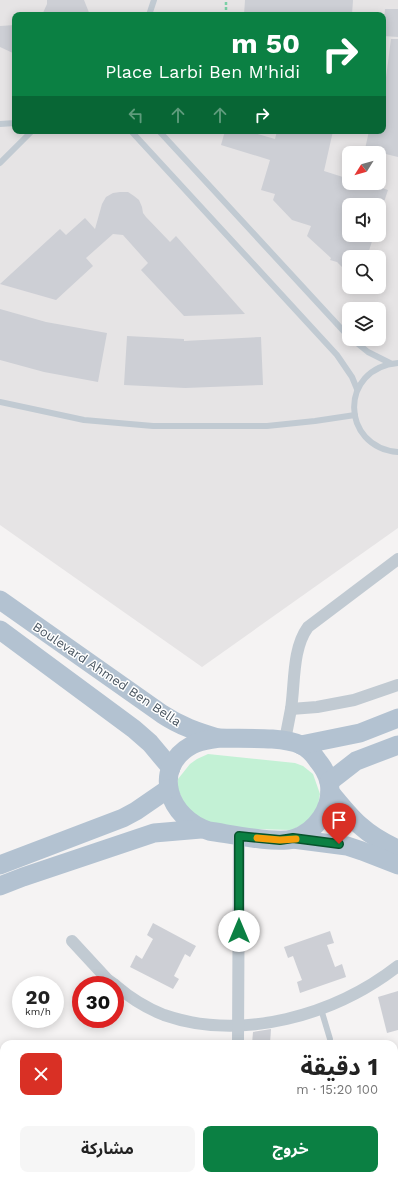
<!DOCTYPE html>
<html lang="ar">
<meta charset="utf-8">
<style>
:root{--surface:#fff;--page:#f6f6f6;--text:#222;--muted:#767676;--accent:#0b8043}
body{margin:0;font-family:"Work Sans","Noto Sans Arabic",sans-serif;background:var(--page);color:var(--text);direction:rtl;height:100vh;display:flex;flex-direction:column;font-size:15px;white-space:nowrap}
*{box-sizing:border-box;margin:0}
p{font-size:13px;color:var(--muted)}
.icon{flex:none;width:22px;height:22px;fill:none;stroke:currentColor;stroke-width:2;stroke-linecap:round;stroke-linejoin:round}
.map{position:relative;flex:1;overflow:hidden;direction:ltr}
.drawer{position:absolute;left:0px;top:1040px;width:398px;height:140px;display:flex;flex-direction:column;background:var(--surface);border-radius:12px 12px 0 0;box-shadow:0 2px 10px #0003;direction:rtl}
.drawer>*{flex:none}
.hud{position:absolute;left:12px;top:12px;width:374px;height:122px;border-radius:8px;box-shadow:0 2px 10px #0003;direction:rtl;background:#0b8043;color:#fff;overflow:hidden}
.needle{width:26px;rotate:233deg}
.buttons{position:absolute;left:342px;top:146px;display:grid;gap:8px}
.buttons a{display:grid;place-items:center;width:44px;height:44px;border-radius:8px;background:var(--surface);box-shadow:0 2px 10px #0003;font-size:20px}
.speed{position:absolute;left:12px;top:976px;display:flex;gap:8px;font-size:20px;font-weight:700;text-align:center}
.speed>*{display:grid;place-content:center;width:52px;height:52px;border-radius:50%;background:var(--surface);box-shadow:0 2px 10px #0003;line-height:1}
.speed small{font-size:10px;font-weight:400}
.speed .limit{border:6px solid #d22;background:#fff;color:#111}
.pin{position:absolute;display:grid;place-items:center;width:34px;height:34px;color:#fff;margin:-41px -17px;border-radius:50% 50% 50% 0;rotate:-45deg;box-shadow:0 0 4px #0007}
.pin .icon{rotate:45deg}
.me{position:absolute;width:44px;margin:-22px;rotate:0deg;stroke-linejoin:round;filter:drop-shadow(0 0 3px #0008)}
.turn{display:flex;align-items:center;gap:14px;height:84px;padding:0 20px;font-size:18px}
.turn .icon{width:52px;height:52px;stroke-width:2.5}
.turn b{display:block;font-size:28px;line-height:34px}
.lanes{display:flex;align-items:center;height:38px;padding:0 20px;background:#0003;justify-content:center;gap:20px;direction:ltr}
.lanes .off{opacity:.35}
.round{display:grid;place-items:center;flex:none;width:42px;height:42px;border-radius:8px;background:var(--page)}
.head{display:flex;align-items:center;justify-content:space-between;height:68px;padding:0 20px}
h1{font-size:24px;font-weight:700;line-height:30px}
.cta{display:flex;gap:8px;margin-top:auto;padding:8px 20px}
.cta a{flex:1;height:46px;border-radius:8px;background:var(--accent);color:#fff;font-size:16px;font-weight:700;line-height:46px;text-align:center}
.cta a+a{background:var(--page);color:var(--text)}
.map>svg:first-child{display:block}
</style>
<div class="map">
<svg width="398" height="1180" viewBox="0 0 398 1180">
<rect width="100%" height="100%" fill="#f5f3f3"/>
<path fill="#e6e4e5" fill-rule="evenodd" d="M 0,0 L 398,0 L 398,528 L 202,667 L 0,525 ZM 15,15 L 383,15 L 383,131 L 15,131 ZM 349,153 L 379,153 L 379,183 L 349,183 ZM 349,205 L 379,205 L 379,235 L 349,235 ZM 349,257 L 379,257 L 379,287 L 349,287 ZM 349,309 L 379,309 L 379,339 L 349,339 Z"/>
<polygon fill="#c3f1d5" points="208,754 295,763 303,766 313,774 320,794 318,805 314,813 307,822 292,830 209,828 190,817 177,787 178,779 190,764 197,759"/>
<g fill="#cdcfd5">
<polygon points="47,0 84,0 90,15 42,15 47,4"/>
<polygon points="245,0 353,0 352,15 244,15"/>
<polygon points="385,9 398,9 398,37 383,36"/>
<polygon points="15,25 15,54 0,47 0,26"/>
<polygon points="391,39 398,39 398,157 365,149 369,131 383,131 383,85 385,85"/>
<polygon points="225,131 247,131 275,139 277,131 333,131 324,171 346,178 344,183 367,183 388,190 383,205 349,205 349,235 374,235 367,257 349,257 349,274 337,262 330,260 331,258 307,236 311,226 292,220 273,200 275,194 261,190 270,160 221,145"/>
<polygon points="120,192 128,192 134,196 139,200 142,207 143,213 146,217 170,242 176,236 245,314 184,316 141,270 148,263 123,235 113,234 86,258 93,266 56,300 0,284 60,229 66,235 85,218 95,229 102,204 106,197 113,193"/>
<polygon points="0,309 46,322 107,333 98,382 44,372 0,360"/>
<polygon points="127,336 184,339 184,341 261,337 263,385 185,388 124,385"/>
<polygon points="153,923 196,946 190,957 185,954 174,976 179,979 173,989 130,967 136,955 142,959 153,939 147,935"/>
<polygon points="330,931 334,943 327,945 335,967 342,964 346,977 300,993 297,982 302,980 297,967 293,956 288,958 284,947"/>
<polygon points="398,991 398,1030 387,1033 378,997"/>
<polygon points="271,1029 270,1044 252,1044 253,1032"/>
</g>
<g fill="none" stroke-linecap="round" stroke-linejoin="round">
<polyline stroke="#7ad0a6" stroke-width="2.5" stroke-dasharray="3 2" stroke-linecap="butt" points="226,15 226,0"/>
<g stroke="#c1cad2" stroke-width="6">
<polyline points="149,15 154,0"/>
<polyline points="0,124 15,123"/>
<polyline points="131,131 337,355 352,377 357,389"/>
<polyline points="159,131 349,337"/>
<polyline points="0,163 32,131"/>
<polyline points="352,339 368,352 390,363"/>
<path d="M 398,363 C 339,368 340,447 398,452"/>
<polyline points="0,402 84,420 153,426 267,426 315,421 355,415"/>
<polyline points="321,1009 330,1039"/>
</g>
<g stroke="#c1cad2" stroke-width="12">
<polyline points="291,709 317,707 354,700 398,685"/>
<path d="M 285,740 C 287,730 289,719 291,709 C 295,683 292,649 308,627 L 398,559"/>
<polyline points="72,941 108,980 115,985"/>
<path d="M 115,985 C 129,997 146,1008 164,1015 C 242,1042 335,1015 398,966"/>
<polyline points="238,1044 239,836"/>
</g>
<g stroke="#c1cad2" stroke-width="15">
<polyline points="0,1108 4,1114"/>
<polyline points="45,1176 47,1180"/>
</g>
<g stroke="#b3c2d1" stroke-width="19">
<path d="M 0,600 L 162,714 C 180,726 198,732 218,738"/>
<polyline points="0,630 134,729 150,743 171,768"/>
<path d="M 219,738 C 240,739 282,736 301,745 C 307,748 314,755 318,761 C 323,767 327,774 329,782 C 334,807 316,832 293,839 C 274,844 230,834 209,831 C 169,819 150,768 192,745 C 201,740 210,740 219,738 Z"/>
<polyline points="301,745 360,733 398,718"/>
<polyline points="329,782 356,761 398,745"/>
<path d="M 330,792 C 352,819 365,835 398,849"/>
<polyline points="293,839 347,846 362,851 398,865"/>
<polyline points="0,865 123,818 136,811 168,789"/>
<polyline points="0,886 23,877 154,833 201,829"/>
</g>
</g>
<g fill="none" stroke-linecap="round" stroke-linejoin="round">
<g stroke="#07532c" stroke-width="10">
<polyline id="route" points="239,931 239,836 280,840 293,838 339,844"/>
</g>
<use href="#route" stroke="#0b8043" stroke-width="7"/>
<polyline stroke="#f59e0b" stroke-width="7" points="257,838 280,840 296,839"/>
</g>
<g text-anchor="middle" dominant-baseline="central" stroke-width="3" stroke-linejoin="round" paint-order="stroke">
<g font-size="13" fill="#4a5661" stroke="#fff">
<text transform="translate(107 674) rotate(34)">Boulevard Ahmed Ben Bella</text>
</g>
</g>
</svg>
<div class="buttons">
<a><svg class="needle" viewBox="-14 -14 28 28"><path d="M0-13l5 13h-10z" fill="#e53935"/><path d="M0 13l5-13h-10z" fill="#767676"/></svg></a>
<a><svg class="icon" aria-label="sound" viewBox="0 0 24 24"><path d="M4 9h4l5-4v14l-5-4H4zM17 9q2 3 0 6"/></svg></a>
<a><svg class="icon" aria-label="search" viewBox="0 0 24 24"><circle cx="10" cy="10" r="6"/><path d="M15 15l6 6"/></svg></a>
<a><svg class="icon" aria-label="layers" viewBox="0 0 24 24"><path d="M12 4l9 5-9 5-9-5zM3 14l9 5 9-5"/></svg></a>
</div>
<div class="speed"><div>20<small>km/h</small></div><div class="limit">30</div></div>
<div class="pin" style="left:339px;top:844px;background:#d93025"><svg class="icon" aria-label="arrive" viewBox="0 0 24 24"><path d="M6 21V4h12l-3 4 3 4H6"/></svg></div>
<svg class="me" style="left:239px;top:931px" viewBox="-20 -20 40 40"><circle r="19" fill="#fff"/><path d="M0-13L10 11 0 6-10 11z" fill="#0b8043"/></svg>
<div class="hud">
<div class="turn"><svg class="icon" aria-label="right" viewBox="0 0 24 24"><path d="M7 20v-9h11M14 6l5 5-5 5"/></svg><div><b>50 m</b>Place Larbi Ben M'hidi</div></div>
<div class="lanes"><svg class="icon off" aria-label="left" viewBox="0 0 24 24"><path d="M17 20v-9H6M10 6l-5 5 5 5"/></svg><svg class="icon off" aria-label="ahead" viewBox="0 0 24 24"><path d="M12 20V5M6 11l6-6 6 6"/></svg><svg class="icon off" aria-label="ahead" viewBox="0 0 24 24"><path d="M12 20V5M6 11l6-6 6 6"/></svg><svg class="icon" aria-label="right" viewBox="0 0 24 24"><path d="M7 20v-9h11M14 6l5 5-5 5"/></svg></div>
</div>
<section class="drawer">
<div class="head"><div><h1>1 دقيقة</h1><p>100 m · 15:20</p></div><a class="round" style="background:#d93025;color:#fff"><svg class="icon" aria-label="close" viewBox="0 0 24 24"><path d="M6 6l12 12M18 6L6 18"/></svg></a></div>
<div class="cta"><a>خروج</a><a>مشاركة</a></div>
</section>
</div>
